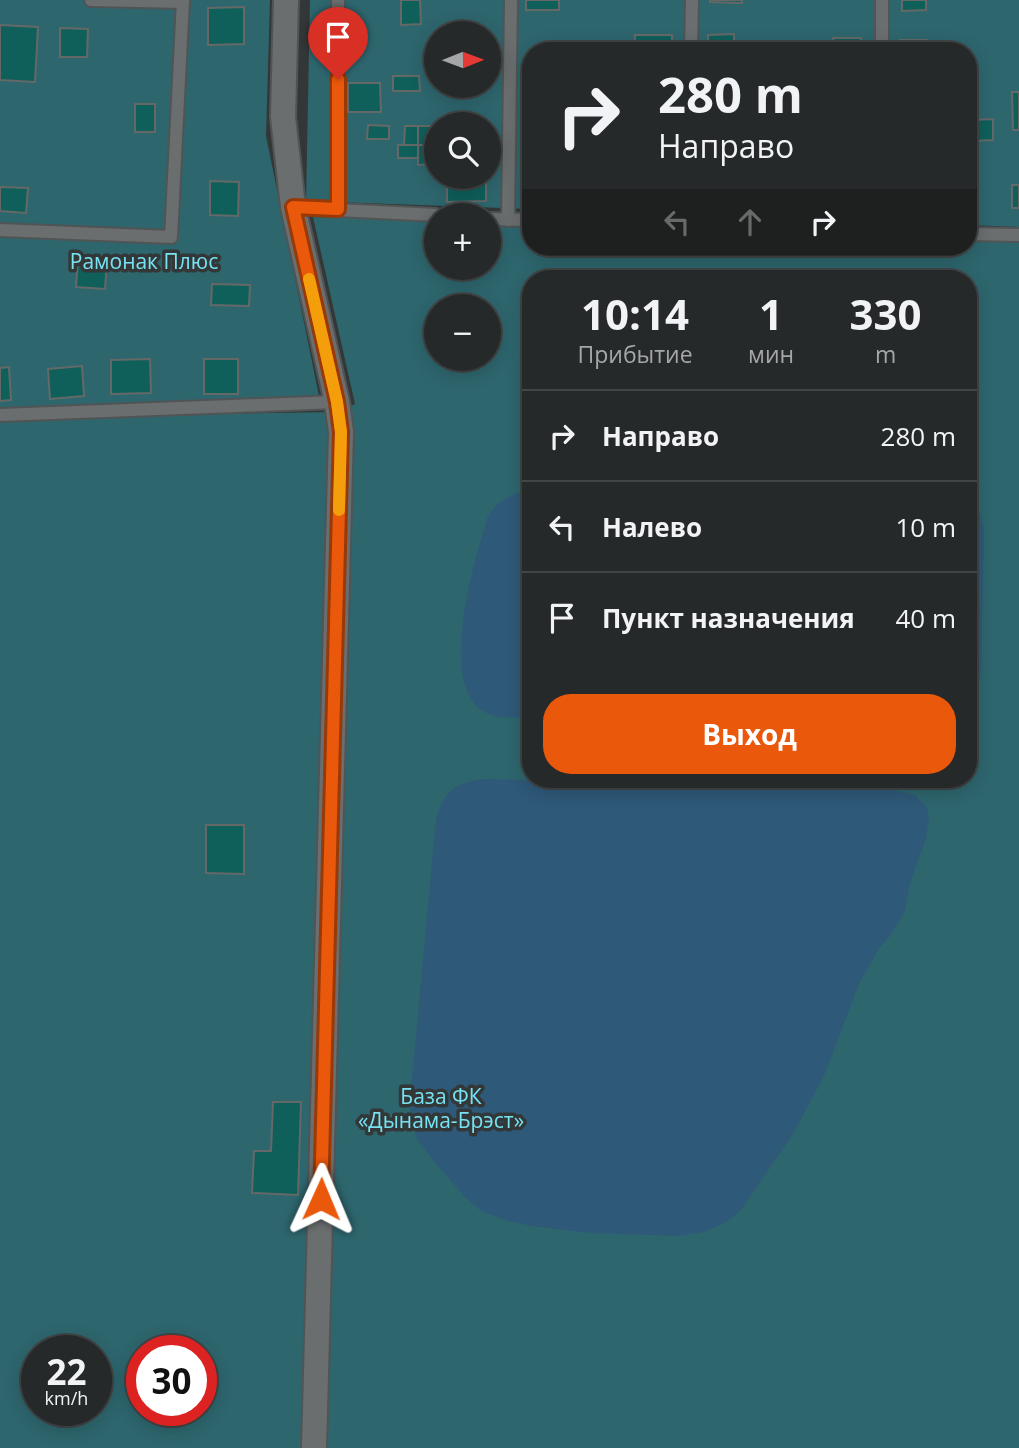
<!DOCTYPE html>
<html lang="ru">
<meta charset="utf-8">
<style>
:root{--surface:#262929;--page:#2e3131;--text:#f1f3f6;--muted:#a4a6a8;--line:#424546;--accent:#ea580c}
body{margin:0;font-family:"Open Sans",sans-serif;background:var(--page);color:var(--text);height:100vh;display:flex;flex-direction:column;font-size:26px;white-space:nowrap}
*{box-sizing:border-box;margin:0}
p{font-size:23px;color:var(--muted)}
.icon{flex:none;width:38px;height:38px;fill:none;stroke:currentColor;stroke-width:2;stroke-linecap:round;stroke-linejoin:round}
.map{position:relative;flex:1;overflow:hidden}
.panel{position:absolute;left:522px;top:270px;width:455px;height:518px;display:flex;flex-direction:column;background:var(--surface);border-radius:28px;box-shadow:0 4px 18px #0003,0 0 0 2px var(--line)}
.panel>*{flex:none}
.banner{position:absolute;left:522px;top:42px;width:455px;height:214px;border-radius:28px;box-shadow:0 4px 18px #0003,0 0 0 2px var(--line);background:#262929;color:var(--text);overflow:hidden}
.needle{width:46px;rotate:89deg}
.fabs{position:absolute;left:424px;top:21px;display:grid;gap:14px}
.fabs a{display:grid;place-items:center;width:77px;height:77px;border-radius:50%;background:var(--surface);box-shadow:0 4px 18px #0003,0 0 0 2px var(--line);font-size:35px}
.speed{position:absolute;left:21px;top:1335px;display:flex;gap:14px;font-size:35px;font-weight:700;text-align:center}
.speed>*{display:grid;place-content:center;width:91px;height:91px;border-radius:50%;background:var(--surface);box-shadow:0 4px 18px #0003,0 0 0 2px var(--line);line-height:1}
.speed small{font-size:18px;font-weight:400}
.speed .limit{border:10px solid #d22;background:#fff;color:#111}
.pin{position:absolute;display:grid;place-items:center;width:60px;height:60px;color:#fff;margin:-72px -30px;border-radius:50% 50% 50% 0;rotate:-45deg;box-shadow:0 0 7px #0007}
.pin .icon{rotate:45deg}
.me{position:absolute;width:77px;margin:-38px;rotate:1deg;stroke-linejoin:round;filter:drop-shadow(0 0 5px #0008)}
.turn{display:flex;align-items:center;gap:24px;height:147px;padding:0 21px;font-size:32px}
.turn .icon{width:91px;height:91px;stroke-width:2.5}
.turn b{display:block;font-size:49px;line-height:60px}
.lanes{display:flex;align-items:center;height:66px;padding:0 21px;background:#0003;justify-content:center;gap:35px;direction:ltr}
.lanes .off{opacity:.35}
.eta{display:flex;justify-content:space-evenly;align-items:center;height:119px;text-align:center}
.eta b{font-size:42px;font-weight:700;line-height:49px}
.primary-button{display:flex;gap:14px;margin-top:auto;padding:14px 21px}
.primary-button a{flex:1;height:80px;border-radius:28px;background:var(--accent);color:#fff;font-size:28px;font-weight:700;line-height:80px;text-align:center}
ul{padding:0;list-style:none}
li{display:flex;align-items:center;gap:21px;height:91px;padding:0 21px;border-top:2px solid var(--line)}
li div{flex:1}
li b{display:block;font-size:26px}
li em{font-style:normal}
.map>svg:first-child{display:block}
</style>
<div class="map">
<svg width="1019" height="1448" viewBox="0 0 1019 1448">
<rect width="100%" height="100%" fill="#333737"/>
<g fill="#2e666e" fill-rule="evenodd">
<polygon points="0,0 270,0 266,136 319,396 0,413"/>
<path d="M 310,0 L 1019,0 L 1019,227 L 968,225 L 968,51 L 530,51 L 530,209 L 306,201 ZM 436,33 L 488,33 L 488,86 L 436,86 ZM 436,124 L 488,124 L 488,177 L 436,177 Z"/>
<path d="M 313,217 L 436,220 L 436,268 L 488,268 L 488,222 L 530,223 L 530,247 L 968,247 L 968,234 L 1019,236 L 1019,1448 L 0,1448 L 0,417 L 338,412 L 355,404 ZM 530,278 L 968,278 L 968,779 L 530,779 ZM 436,306 L 488,306 L 488,359 L 436,359 ZM 37,1351 L 96,1351 L 96,1410 L 37,1410 ZM 142,1351 L 201,1351 L 201,1410 L 142,1410 Z"/>
</g>
<g fill="#2f5979">
<path d="M 530,490 L 530,717 C 515,717 496,720 483,711 C 437,682 475,558 488,516 C 499,500 511,494 530,490 Z"/>
<polygon points="968,499 978,506 984,528 981,671 976,700 968,712"/>
<path d="M 485,779 L 893,790 L 915,795 L 927,808 L 929,818 L 926,838 L 910,883 L 905,911 L 890,936 L 879,948 L 859,984 L 824,1076 L 793,1134 L 741,1210 L 725,1223 L 704,1232 L 679,1236 L 591,1233 L 531,1226 L 505,1220 L 481,1211 L 463,1195 L 433,1160 L 418,1141 L 411,1121 L 410,1100 L 436,819 C 446,789 454,783 485,779 Z"/>
</g>
<g fill="#0f5f5b" stroke="#646968" stroke-width="2">
<polygon points="401,0 420,0 421,24 401,25"/>
<rect x="526" y="0" width="33" height="10"/>
<polygon points="710,0 742,0 742,3 710,2"/>
<polygon points="902,0 926,0 926,10 902,11"/>
<polygon points="244,7 244,44 208,45 208,8"/>
<polygon points="0,25 38,27 35,82 0,80"/>
<polygon points="60,28 88,29 87,57 60,57"/>
<polygon points="734,34 734,51 708,51 708,35"/>
<polygon points="635,35 672,35 672,51 634,51"/>
<rect x="833" y="38" width="28" height="13"/>
<rect x="900" y="40" width="27" height="11"/>
<polygon points="393,76 419,76 420,91 393,91"/>
<polygon points="348,83 380,83 381,112 348,112"/>
<polygon points="1012,92 1019,92 1019,130 1013,130"/>
<polygon points="525,94 530,95 530,118 523,117"/>
<rect x="135" y="104" width="20" height="28"/>
<polygon points="993,119 993,140 973,141 972,120"/>
<polygon points="368,125 389,126 389,139 367,139"/>
<polygon points="405,126 418,126 418,145 404,145"/>
<rect x="418" y="126" width="18" height="19"/>
<rect x="398" y="145" width="20" height="13"/>
<polygon points="418,145 436,145 436,164 418,165"/>
<polygon points="524,175 530,175 530,203 525,203"/>
<polygon points="447,177 486,177 486,201 447,202"/>
<polygon points="210,181 239,182 238,216 210,215"/>
<rect x="1012" y="185" width="7" height="23"/>
<polygon points="0,187 28,188 26,213 0,211"/>
<polygon points="78,258 107,260 105,289 76,287"/>
<polygon points="212,284 250,285 249,306 211,305"/>
<polygon points="150,359 151,393 111,394 111,360"/>
<rect x="204" y="359" width="34" height="35"/>
<polygon points="82,366 84,396 50,399 48,369"/>
<polygon points="9,367 11,400 0,401 0,368"/>
<polygon points="206,825 244,825 244,874 206,873"/>
<polygon points="273,1102 301,1102 298,1195 252,1193 254,1151 271,1151"/>
</g>
<g fill="none" stroke-linecap="round" stroke-linejoin="round">
<g stroke="#515455" stroke-width="16">
<g id="service">
<polyline points="91,0 183,2"/>
<polyline points="338,0 338,210 436,215"/>
<polyline points="691,51 692,0"/>
<polyline points="882,51 882,0"/>
<polyline points="293,207 338,210"/>
<polyline points="488,219 530,220"/>
<polyline points="508,220 511,0"/>
<polyline points="0,230 171,237 183,0"/>
<polyline points="968,234 1019,235"/>
<polyline points="0,415 337,402"/>
</g>
</g>
<g stroke="#515455" stroke-width="28">
<polyline id="minor" points="286,0 283,117 293,207 337,402 341,432 314,1448"/>
</g>
<use href="#service" stroke="#6a6e6f" stroke-width="12"/>
<use href="#minor" stroke="#6a6e6f" stroke-width="24"/>
</g>
<g fill="none" stroke-linecap="round" stroke-linejoin="round">
<g stroke="#983908" stroke-width="18">
<polyline id="route" points="321,1199 341,432 337,402 293,207 338,209 338,79"/>
</g>
<use href="#route" stroke="#ea580c" stroke-width="12"/>
<polyline stroke="#f59e0b" stroke-width="12" points="309,279 337,402 341,432 339,510"/>
</g>
<g text-anchor="middle" dominant-baseline="central" stroke-width="7" stroke-linejoin="round" paint-order="stroke">
<g font-size="21" fill="#76e2f2" stroke="#333737">
<text x="144" y="261">Рамонак Плюс</text>
<text x="441" y="1096">База ФК<tspan x="441" dy="24">«Дынама-Брэст»</tspan></text>
</g>
</g>
</svg>
<div class="fabs">
<a><svg class="needle" viewBox="-14 -14 28 28"><path d="M0-13l5 13h-10z" fill="#e53935"/><path d="M0 13l5-13h-10z" fill="#a4a6a8"/></svg></a>
<a><svg class="icon" aria-label="search" viewBox="0 0 24 24"><circle cx="10" cy="10" r="6"/><path d="M15 15l6 6"/></svg></a>
<a>+</a>
<a>−</a>
</div>
<div class="speed"><div>22<small>km/h</small></div><div class="limit">30</div></div>
<div class="pin" style="left:338px;top:79px;background:#d93025"><svg class="icon" aria-label="arrive" viewBox="0 0 24 24"><path d="M6 21V4h12l-3 4 3 4H6"/></svg></div>
<svg class="me" style="left:321px;top:1199px" viewBox="-20 -20 40 40"><path d="M0-17L14 15 0 8-14 15z" fill="#ea580c" stroke="#fff" stroke-width="4"/></svg>
<div class="banner">
<div class="turn"><svg class="icon" aria-label="right" viewBox="0 0 24 24"><path d="M7 20v-9h11M14 6l5 5-5 5"/></svg><div><b>280 m</b>Направо</div></div>
<div class="lanes"><svg class="icon off" aria-label="left" viewBox="0 0 24 24"><path d="M17 20v-9H6M10 6l-5 5 5 5"/></svg><svg class="icon off" aria-label="ahead" viewBox="0 0 24 24"><path d="M12 20V5M6 11l6-6 6 6"/></svg><svg class="icon" aria-label="right" viewBox="0 0 24 24"><path d="M7 20v-9h11M14 6l5 5-5 5"/></svg></div>
</div>
<section class="panel">
<div class="eta">
<div><b>10:14</b><p>Прибытие</p></div>
<div><b>1</b><p>мин</p></div>
<div><b>330</b><p>m</p></div>
</div>
<ul>
<li><svg class="icon" aria-label="right" viewBox="0 0 24 24"><path d="M7 20v-9h11M14 6l5 5-5 5"/></svg><div><b>Направо</b></div><em>280 m</em></li>
<li><svg class="icon" aria-label="left" viewBox="0 0 24 24"><path d="M17 20v-9H6M10 6l-5 5 5 5"/></svg><div><b>Налево</b></div><em>10 m</em></li>
<li><svg class="icon" aria-label="arrive" viewBox="0 0 24 24"><path d="M6 21V4h12l-3 4 3 4H6"/></svg><div><b>Пункт назначения</b></div><em>40 m</em></li>
</ul>
<div class="primary-button"><a>Выход</a></div>
</section>
</div>
